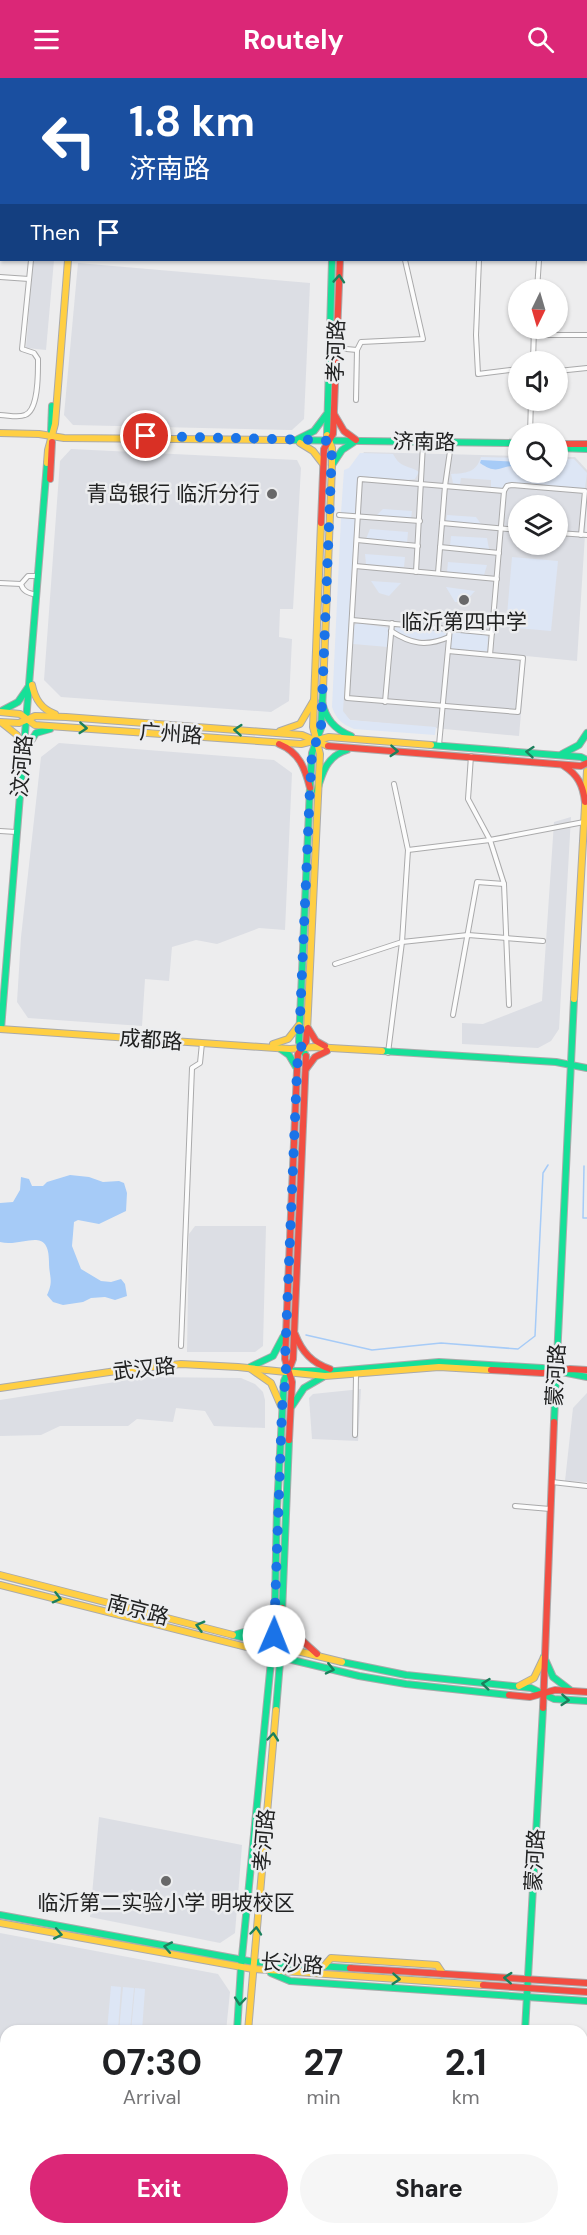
<!DOCTYPE html>
<meta charset="utf-8">
<style>
:root{--surface:#fff;--page:#f6f6f6;--text:#202124;--muted:#757577;--accent:#db2777}
body{margin:0;font-family:"DM Sans","Noto Sans SC",sans-serif;background:var(--page);color:var(--text);height:100vh;display:flex;flex-direction:column;font-size:22px;white-space:nowrap}
*{box-sizing:border-box;margin:0}
p{font-size:20px;color:var(--muted)}
.icon{flex:none;width:33px;height:33px;fill:none;stroke:currentColor;stroke-width:2;stroke-linecap:round;stroke-linejoin:round}
.map{position:relative;flex:1;overflow:hidden}
.side{position:absolute;left:0px;top:1947px;width:588px;height:210px;display:flex;flex-direction:column;background:var(--surface);border-radius:18px 18px 0 0;box-shadow:0 2px 4px #0004}
.side>*{flex:none}
.hud{position:absolute;left:0px;top:0px;width:588px;height:183px;box-shadow:0 2px 4px #0004;background:#1a4fa0;color:#fff;overflow:hidden}
.needle{width:39px;rotate:185deg}
.buttons{position:absolute;left:508px;top:201px;display:grid;gap:12px}
.buttons a{display:grid;place-items:center;width:60px;height:60px;border-radius:50%;background:var(--surface);box-shadow:0 2px 4px #0004;font-size:30px}
.pin{position:absolute;display:grid;place-items:center;width:51px;height:51px;color:#fff;margin:-26px;border:3px solid #fff;border-radius:50%;box-shadow:0 2px 6px #0007}
.me{position:absolute;width:66px;margin:-33px;rotate:1deg;stroke-linejoin:round;filter:drop-shadow(0 0 4px #0008)}
.turn{display:flex;align-items:center;gap:21px;height:126px;padding:0 30px;font-size:27px}
.turn .icon{width:78px;height:78px;stroke-width:2.5}
.turn b{display:block;font-size:42px;line-height:51px}
.then{display:flex;align-items:center;height:57px;padding:0 30px;background:#0003;gap:12px;font-size:22px}
.eta{display:flex;justify-content:space-evenly;align-items:center;height:102px;text-align:center}
.eta b{font-size:36px;font-weight:700;line-height:42px}
.cta{display:flex;gap:12px;margin-top:auto;padding:12px 30px}
.cta a{flex:1;height:69px;border-radius:36px;background:var(--accent);color:#fff;font-size:24px;font-weight:700;line-height:69px;text-align:center}
.cta a+a{background:var(--page);color:var(--text)}
header{display:flex;justify-content:space-between;align-items:center;height:78px;padding:0 30px;background:var(--accent);color:#fff;font-size:27px;font-weight:700}
.map>svg:first-child{display:block}
</style>
<header><svg class="icon" aria-label="menu" viewBox="0 0 24 24"><path d="M4 6h16M4 12h16M4 18h16"/></svg>Routely<svg class="icon" aria-label="search" viewBox="0 0 24 24"><circle cx="10" cy="10" r="6"/><path d="M15 15l6 6"/></svg></header>
<div class="map">
<svg width="587" height="2157" viewBox="0 0 587 2157">
<rect width="100%" height="100%" fill="#ededee"/>
<g fill="#dcdee4" fill-rule="evenodd">
<polygon points="99,0 328,0 328,2"/>
<polygon points="33,182 54,182 46,272 26,270"/>
<polygon points="78,185 310,205 304,341 292,352 73,347 64,337"/>
<polygon points="71,371 297,382 301,390 293,531 280,531 279,559 292,561 289,623 271,634 61,619 44,602 60,383"/>
<path d="M 364,374 L 519,378 L 519,394 L 558,394 L 558,379 L 575,379 L 587,392 L 587,425 L 577,583 L 526,578 L 519,658 L 350,642 L 341,633 L 352,393 ZM 519,428 L 558,428 L 558,466 L 519,466 Z"/>
<polygon points="59,665 274,682 292,695 285,852 259,850 217,866 196,862 172,869 169,903 145,901 142,948 28,940 17,924 21,859 41,679"/>
<polygon points="571,739 559,951 551,963 538,970 462,966 462,945 483,946 542,923 554,744"/>
<polygon points="195,1148 266,1148 263,1268 255,1274 187,1274 189,1156"/>
<polygon points="147,1299 241,1300 255,1306 263,1314 265,1322 265,1350 214,1348 205,1333 176,1330 173,1344 137,1341 128,1348 60,1348 41,1357 0,1358 0,1322"/>
<polygon points="361,1311 358,1363 312,1361 309,1320 313,1316"/>
<polygon points="587,1315 587,1404 565,1403 573,1330"/>
<polygon points="99,1739 242,1767 235,1855 220,1865 90,1839"/>
<polygon points="0,1855 218,1896 230,1914 226,1953 6,1953 6,2134 0,2133"/>
<polygon points="582,2066 587,2066 587,2157 523,2157 524,2151 582,2151"/>
</g>
<g fill="#dde6f5">
<path d="M 360,375 L 393,376 C 401,391 409,387 419,394 L 415,401 L 408,402 L 361,398 L 357,401 L 355,435 L 341,435 L 344,392 L 349,390 Z"/>
<path d="M 481,379 L 519,380 L 519,394 L 558,394 L 558,381 L 574,381 L 587,395 L 585,410 L 509,404 L 502,410 L 491,409 L 491,402 L 461,400 L 460,406 L 453,405 L 451,396 C 466,395 476,395 481,379 Z"/>
<polygon points="383,431 412,433 411,440 376,438"/>
<polygon points="447,437 476,439 481,446 446,444"/>
<path d="M 341,440 L 355,441 L 343,633 L 350,642 L 436,649 L 435,657 L 354,651 C 342,646 336,641 332,629 Z"/>
<polygon points="370,451 408,454 407,465 366,461"/>
<polygon points="451,458 487,460 489,471 450,468"/>
<polygon points="365,476 405,479 404,489 366,486"/>
<polygon points="512,479 558,483 551,553 506,549"/>
<polygon points="448,484 487,487 484,497 447,494"/>
<polygon points="371,503 401,505 389,518 379,515"/>
<polygon points="446,509 475,513 465,524 455,524"/>
<polygon points="357,545 389,550 388,569 353,566 354,548"/>
<path d="M 398,549 L 442,553 L 446,555 L 446,558 C 430,564 409,562 394,553 L 395,550 Z"/>
<polygon points="453,554 485,557 488,559 487,573 452,571 450,569 451,556"/>
<polygon points="111,1908 121,1909 118,1953 107,1953"/>
<polygon points="123,1909 134,1910 130,1953 119,1953"/>
<polygon points="135,1910 145,1911 142,1953 131,1953"/>
</g>
<g fill="#a6cbf7">
<path d="M 481,382 L 519,384 L 519,389 C 500,385 500,399 480,385 Z"/>
<path d="M 70,1097 L 89,1099 L 103,1104 L 119,1103 L 124,1105 L 127,1115 L 126,1133 L 99,1146 L 78,1142 L 74,1144 L 72,1168 L 81,1191 L 101,1203 L 111,1204 L 121,1201 L 125,1206 L 127,1218 L 115,1222 L 105,1219 L 91,1220 L 83,1224 L 63,1227 L 53,1224 L 47,1217 C 54,1202 49,1199 49,1184 C 49,1146 23,1170 0,1164 L 0,1125 L 13,1124 L 20,1112 L 21,1099 L 29,1101 L 32,1108 L 43,1108 L 47,1104 Z"/>
</g>
<g fill="none" stroke-linecap="round" stroke-linejoin="round">
<g stroke="#a6cbf7" stroke-width="1.5">
<polyline points="584,1088 583,1140 587,1140"/>
<polyline points="306,1257 372,1272 441,1265 518,1271 535,1258 543,1095 548,1087"/>
</g>
<g stroke="#aaaaab" stroke-width="6">
<g id="street">
<polyline points="0,67 2,67"/>
<polyline points="586,98 587,98"/>
<polyline points="586,132 587,132"/>
<polyline points="586,169 587,169"/>
<polyline points="479,182 476,257 478,296 519,291"/>
<polyline points="0,199 29,201"/>
<polyline points="537,212 539,182"/>
<polyline points="534,257 587,257"/>
<polyline points="336,270 357,272"/>
<polyline points="533,284 534,250"/>
<polyline points="558,293 587,290"/>
<polyline points="356,322 357,272 361,264 423,261 405,182"/>
<path d="M 0,337 C 8,337 18,340 25,337 C 39,332 38,294 38,281 L 34,275 L 22,271 L 31,182"/>
<polyline points="530,356 531,322"/>
<polyline points="504,413 507,408 512,407 585,413 581,457"/>
<polyline points="339,437 420,443"/>
<polyline points="442,445 519,452"/>
<polyline points="558,455 587,457"/>
<polyline points="357,462 418,468"/>
<polyline points="440,469 499,475"/>
<polyline points="355,488 497,501"/>
<polyline points="416,494 423,366"/>
<polyline points="438,495 445,408 451,366"/>
<polyline points="0,505 21,506"/>
<path d="M 37,517 C 29,515 23,514 21,506 L 28,498 L 38,498"/>
<polyline points="352,542 492,555"/>
<path d="M 391,553 C 411,566 426,569 449,559"/>
<polyline points="448,573 523,580 518,634 347,620 360,401 504,413 490,577"/>
<polyline points="385,624 392,545"/>
<polyline points="439,667 450,550"/>
<polyline points="471,678 468,721 490,762 504,806 509,927"/>
<polyline points="0,753 16,754"/>
<polyline points="408,772 490,762 584,744"/>
<polyline points="335,886 402,864 468,857 543,863"/>
<polyline points="453,937 477,804 504,806"/>
<polyline points="388,975 402,864 408,772 394,706"/>
<polyline points="181,1268 192,990 200,985 202,965"/>
<polyline points="355,1357 356,1297"/>
<polyline points="552,1404 587,1408"/>
<polyline points="515,1428 550,1431"/>
<polyline points="49,2157 50,2151"/>
</g>
</g>
<g stroke="#aaaaab" stroke-width="8">
<g id="fast">
<polyline points="84,0 84,2"/>
<polyline points="355,0 355,2"/>
<polyline points="0,21 2,21"/>
<polyline points="51,354 52,328"/>
<polyline points="327,357 332,182"/>
<polyline points="298,361 314,353 326,337"/>
<polyline points="286,362 519,365"/>
<polyline points="558,370 587,371"/>
<polyline points="332,387 342,372 354,364"/>
<path d="M 322,624 C 326,641 334,651 351,658"/>
<polyline points="1,633 18,624 29,608"/>
<polyline points="431,667 581,679 587,682"/>
<polyline points="23,676 36,655 50,651"/>
<polyline points="562,676 579,667 587,655"/>
<path d="M 317,713 C 322,695 327,678 347,672"/>
<polyline points="1,951 47,385"/>
<polyline points="279,970 289,977 296,989"/>
<polyline points="382,973 556,984 587,990"/>
<polyline points="306,978 299,964 310,710 312,675 321,650 323,611"/>
<polyline points="250,1289 273,1278 283,1259"/>
<polyline points="292,1293 336,1293 439,1284 542,1290 587,1299"/>
<polyline points="292,1328 304,1310 323,1299"/>
<polyline points="554,1344 574,921"/>
<polyline points="237,1556 254,1551 274,1528"/>
<polyline points="233,1557 262,1564 288,1581 359,1598 406,1606 509,1617"/>
<polyline points="544,1579 553,1599 570,1612"/>
<polyline points="342,1584 406,1597 531,1610 554,1621 587,1623"/>
<polyline points="276,1632 280,1584 274,1573 277,1430 284,1303 290,1289"/>
<polyline points="0,1837 254,1884 350,1890"/>
<polyline points="271,1895 290,1903 587,1923"/>
<polyline points="237,1953 241,1889 271,1583 281,1560 289,1362"/>
<polyline points="525,1953 543,1630"/>
<polyline points="0,2144 6,2145"/>
<polyline points="220,2151 220,2157"/>
</g>
</g>
<g stroke="#aaaaab" stroke-width="8">
<g id="slow">
<polyline points="347,0 347,2"/>
<polyline points="0,14 2,14"/>
<polyline points="586,71 587,71"/>
<polyline points="0,355 39,356 64,360 286,362"/>
<polyline points="300,365 313,373 323,386"/>
<polyline points="47,385 48,372 55,346 68,182"/>
<path d="M 32,607 C 35,621 41,631 55,636"/>
<polyline points="323,611 332,387 332,370 327,357"/>
<polyline points="0,634 20,636 35,647 301,666 329,659 431,667"/>
<polyline points="0,644 19,645 35,638 66,639 302,657 328,668"/>
<polyline points="2,645 17,657 23,676"/>
<polyline points="280,653 300,646 314,622"/>
<polyline points="574,921 587,693"/>
<polyline points="0,951 290,971 314,969 382,973"/>
<polyline points="307,953 320,676 313,649 321,445"/>
<polyline points="273,966 288,961 299,947"/>
<polyline points="251,1291 271,1305 281,1328"/>
<polyline points="0,1310 123,1292 181,1286 238,1289 325,1298 439,1289 491,1292"/>
<polyline points="0,1497 233,1557"/>
<polyline points="0,1507 262,1573 289,1571 342,1584"/>
<polyline points="519,1608 534,1600 544,1579"/>
<polyline points="0,1845 253,1891 483,1907"/>
<polyline points="324,1888 331,1880 437,1887 443,1896"/>
<polyline points="248,1953 276,1632"/>
<polyline points="65,2151 121,2157"/>
<polyline points="232,2151 232,2157"/>
<polyline points="512,2151 512,2157"/>
</g>
</g>
<g stroke="#aaaaab" stroke-width="8">
<g id="jam">
<polyline points="586,66 587,66"/>
<polyline points="334,336 344,353 356,362"/>
<polyline points="561,366 587,366"/>
<polyline points="50,401 52,364"/>
<polyline points="321,445 324,371 333,356 340,182"/>
<path d="M 279,666 C 299,674 305,690 310,710"/>
<polyline points="328,668 581,688 587,685"/>
<path d="M 564,688 C 578,697 583,707 585,724"/>
<polyline points="308,950 316,963 325,968"/>
<polyline points="306,991 315,979 327,973"/>
<path d="M 295,1256 C 302,1274 312,1285 330,1291"/>
<polyline points="290,1289 293,1281 306,978"/>
<polyline points="491,1292 542,1295 570,1291 587,1292"/>
<polyline points="289,1362 292,1304 285,1281 297,993 298,976 306,964 307,953"/>
<polyline points="282,1530 295,1556 317,1576"/>
<polyline points="509,1617 530,1619 555,1612 587,1614"/>
<polyline points="543,1630 554,1344"/>
<polyline points="350,1890 587,1905"/>
<polyline points="483,1907 587,1914"/>
</g>
</g>
<use href="#street" stroke="#fcfcfc" stroke-width="4"/>
<use href="#fast" stroke="#16e098" stroke-width="6"/>
<use href="#slow" stroke="#ffcf43" stroke-width="6"/>
<use href="#jam" stroke="#f24e42" stroke-width="6"/>
</g>
<defs><path id="oneway-chevron" d="M-2-3.5L2.5 0L-2 3.5" fill="none" stroke-width="1.6" stroke-linecap="round" stroke-linejoin="round" transform="scale(1.5)"/></defs>
<g stroke="#1b805c">
<use href="#oneway-chevron" transform="translate(339 201) rotate(-86)"/>
<use href="#oneway-chevron" transform="translate(83 650) rotate(4)"/>
<use href="#oneway-chevron" transform="translate(238 652) rotate(-176)"/>
<use href="#oneway-chevron" transform="translate(394 673) rotate(4)"/>
<use href="#oneway-chevron" transform="translate(530 674) rotate(-175)"/>
<use href="#oneway-chevron" transform="translate(57 1520) rotate(14)"/>
<use href="#oneway-chevron" transform="translate(200 1548) rotate(-165)"/>
<use href="#oneway-chevron" transform="translate(330 1591) rotate(13)"/>
<use href="#oneway-chevron" transform="translate(486 1606) rotate(-174)"/>
<use href="#oneway-chevron" transform="translate(565 1622) rotate(4)"/>
<use href="#oneway-chevron" transform="translate(273 1659) rotate(-85)"/>
<use href="#oneway-chevron" transform="translate(256 1853) rotate(-85)"/>
<use href="#oneway-chevron" transform="translate(58 1856) rotate(11)"/>
<use href="#oneway-chevron" transform="translate(168 1869) rotate(-169)"/>
<use href="#oneway-chevron" transform="translate(508 1900) rotate(-177)"/>
<use href="#oneway-chevron" transform="translate(396 1901) rotate(4)"/>
<use href="#oneway-chevron" transform="translate(240 1923) rotate(95)"/>
</g>
<g fill="none" stroke-linecap="round" stroke-linejoin="round">
<path stroke="#1a73e8" stroke-width="10" stroke-dasharray="0 18" d="M 146,358 L 316,362 L 329,363 L 332,370 L 321,650 L 312,675 L 310,710 L 299,964 L 302,970 L 298,976 L 297,993 L 285,1281 C 288,1296 283,1315 282,1331 L 274,1558"/>
</g>
<g fill="#686869" stroke="#ecedef" stroke-width="2">
<circle cx="272" cy="416" r="6"/>
<circle cx="464" cy="522" r="6"/>
<circle cx="166" cy="1803" r="6"/>
</g>
<g text-anchor="middle" dominant-baseline="central" stroke-width="5" stroke-linejoin="round" paint-order="stroke">
<g font-size="21" fill="#202121" stroke="#ecedef">
<text transform="translate(336 273) rotate(-88)">孝河路</text>
<text transform="translate(424 364) rotate(1)">济南路</text>
<text transform="translate(171 656) rotate(4)">广州路</text>
<text transform="translate(22 688) rotate(-85)">汶河路</text>
<text transform="translate(151 962) rotate(4)">成都路</text>
<text transform="translate(144 1291) rotate(-6)">武汉路</text>
<text transform="translate(556 1297) rotate(-87)">蒙河路</text>
<text transform="translate(138 1532) rotate(15)">南京路</text>
<text transform="translate(264 1762) rotate(-85)">孝河路</text>
<text transform="translate(535 1782) rotate(-87)">蒙河路</text>
<text transform="translate(292 1886) rotate(4)">长沙路</text>
</g>
<g font-size="21" fill="#202121" stroke="#ecedef">
<text x="260" y="416" text-anchor="end">青岛银行 临沂分行</text>
<text x="464" y="544">临沂第四中学</text>
<text x="166" y="1825">临沂第二实验小学 明坡校区</text>
</g>
</g>
</svg>
<div class="buttons">
<a><svg class="needle" viewBox="-14 -14 28 28"><path d="M0-13l5 13h-10z" fill="#e53935"/><path d="M0 13l5-13h-10z" fill="#757577"/></svg></a>
<a><svg class="icon" aria-label="sound" viewBox="0 0 24 24"><path d="M4 9h4l5-4v14l-5-4H4zM17 9q2 3 0 6"/></svg></a>
<a><svg class="icon" aria-label="search" viewBox="0 0 24 24"><circle cx="10" cy="10" r="6"/><path d="M15 15l6 6"/></svg></a>
<a><svg class="icon" aria-label="layers" viewBox="0 0 24 24"><path d="M12 4l9 5-9 5-9-5zM3 14l9 5 9-5"/></svg></a>
</div>
<div class="pin" style="left:146px;top:358px;background:#d93025"><svg class="icon" aria-label="arrive" viewBox="0 0 24 24"><path d="M6 21V4h12l-3 4 3 4H6"/></svg></div>
<svg class="me" style="left:274px;top:1558px" viewBox="-20 -20 40 40"><circle r="19" fill="#fff"/><path d="M0-13L10 11 0 6-10 11z" fill="#1a73e8"/></svg>
<div class="hud">
<div class="turn"><svg class="icon" aria-label="left" viewBox="0 0 24 24"><path d="M17 20v-9H6M10 6l-5 5 5 5"/></svg><div><b>1.8 km</b>济南路</div></div>
<div class="then">Then<svg class="icon" aria-label="arrive" viewBox="0 0 24 24"><path d="M6 21V4h12l-3 4 3 4H6"/></svg></div>
</div>
<section class="side">
<div class="eta">
<div><b>07:30</b><p>Arrival</p></div>
<div><b>27</b><p>min</p></div>
<div><b>2.1</b><p>km</p></div>
</div>
<div class="cta"><a>Exit</a><a>Share</a></div>
</section>
</div>
